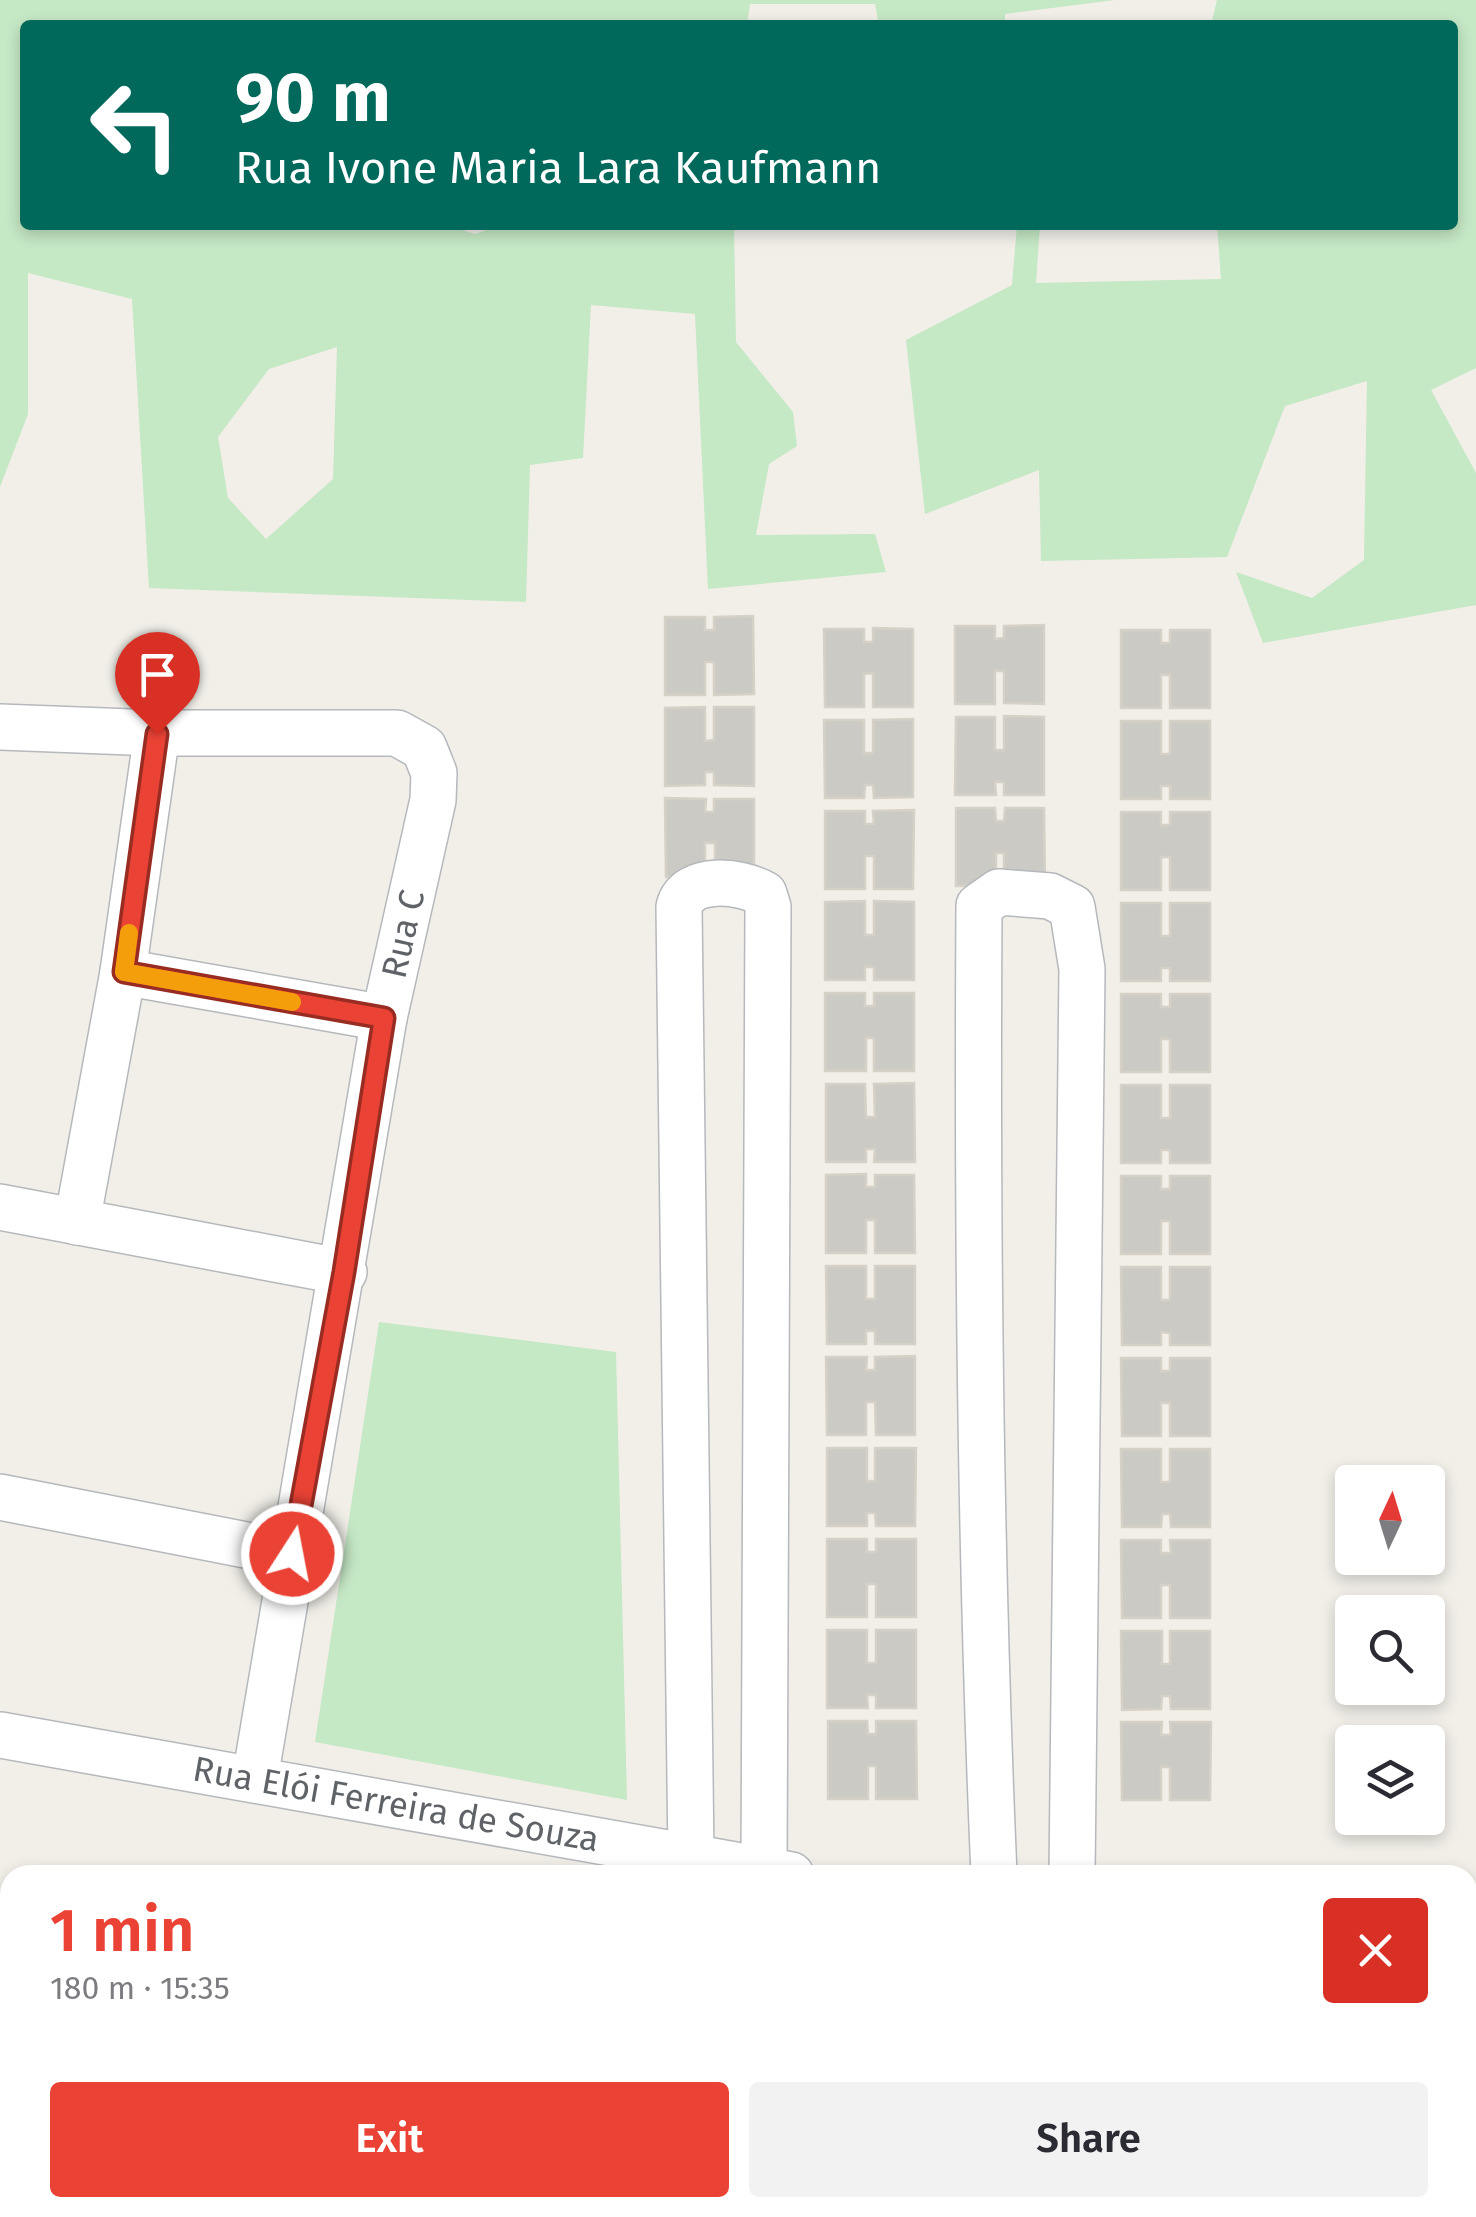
<!DOCTYPE html>
<meta charset="utf-8">
<style>
:root{--surface:#fff;--page:#f2f2f3;--text:#2b2b33;--muted:#7c7c81;--accent:#ea4335}
body{margin:0;font-family:"Fira Sans",sans-serif;background:var(--page);color:var(--text);height:100vh;display:flex;flex-direction:column;font-size:38px;white-space:nowrap}
*{box-sizing:border-box;margin:0}
p{font-size:32px;color:var(--muted)}
.icon{flex:none;width:55px;height:55px;fill:none;stroke:currentColor;stroke-width:2;stroke-linecap:round;stroke-linejoin:round}
.map{position:relative;flex:1;overflow:hidden}
.details{position:absolute;left:0px;top:1865px;width:1478px;height:352px;display:flex;flex-direction:column;background:var(--surface);border-radius:30px 30px 0 0;box-shadow:0 5px 15px #0003}
.details>*{flex:none}
.hud{position:absolute;left:20px;top:20px;width:1438px;height:210px;border-radius:10px;box-shadow:0 5px 15px #0003;background:#00695c;color:#fff;overflow:hidden}
.needle{width:65px;rotate:4deg}
.fabs{position:absolute;left:1335px;top:1465px;display:grid;gap:20px}
.fabs a{display:grid;place-items:center;width:110px;height:110px;border-radius:10px;background:var(--surface);box-shadow:0 5px 15px #0003;font-size:50px}
.pin{position:absolute;display:grid;place-items:center;width:85px;height:85px;color:#fff;margin:-102px -42px;border-radius:50% 50% 50% 0;rotate:-45deg;box-shadow:0 0 10px #0007}
.pin .icon{rotate:45deg}
.me{position:absolute;width:110px;margin:-55px;rotate:11deg;stroke-linejoin:round;filter:drop-shadow(0 0 8px #0008)}
.turn{display:flex;align-items:center;gap:35px;height:210px;padding:0 50px;font-size:45px}
.turn .icon{width:130px;height:130px;stroke-width:2.5}
.turn b{display:block;font-size:70px;line-height:85px}
.round{display:grid;place-items:center;flex:none;width:105px;height:105px;border-radius:10px;background:var(--page)}
.headline{display:flex;align-items:center;justify-content:space-between;height:170px;padding:0 50px}
h1{font-size:60px;font-weight:600;line-height:75px;color:var(--accent)}
.cta{display:flex;gap:20px;margin-top:auto;padding:20px 50px}
.cta a{flex:1;height:115px;border-radius:10px;background:var(--accent);color:#fff;font-size:40px;font-weight:600;line-height:115px;text-align:center}
.cta a+a{background:var(--page);color:var(--text)}
.map>svg:first-child{display:block}
</style>
<div class="map">
<svg width="1476" height="2217" viewBox="0 0 1476 2217">
<rect width="100%" height="100%" fill="#f1efe8"/>
<g fill="#c5e8c5" fill-rule="evenodd">
<path d="M 0,0 L 1115,0 L 1005,14 L 1005,25 L 879,25 L 875,4 L 750,4 L 747,25 L 25,25 L 25,225 L 446,225 L 475,234 L 500,225 L 734,225 L 736,342 L 793,412 L 797,446 L 769,464 L 756,535 L 875,534 L 886,572 L 708,589 L 695,314 L 591,305 L 583,458 L 530,465 L 526,602 L 149,588 L 132,299 L 28,273 L 28,414 L 0,487 ZM 337,347 L 333,479 L 266,539 L 228,498 L 218,437 L 269,369 Z"/>
<polygon points="1217,0 1476,0 1476,368 1431,390 1476,473 1476,605 1263,643 1236,572 1312,598 1364,560 1367,381 1285,406 1227,557 1041,561 1039,470 925,514 906,340 1012,285 1017,225 1040,225 1036,283 1221,279 1217,225 1452,225 1452,25 1211,25"/>
<polygon points="379,1322 616,1352 627,1800 315,1742"/>
</g>
<g fill="#cccac5" stroke="#d6d1c6" stroke-width="2.5">
<polygon points="753,616 754,694 714,695 714,662 705,662 705,695 665,695 665,617 705,617 705,630 714,630 714,617"/>
<polygon points="1044,625 1044,704 1004,703 1004,671 995,671 995,704 955,704 955,626 995,626 995,639 1004,638 1004,626"/>
<polygon points="873,628 913,629 913,707 873,707 873,673 864,674 864,707 825,707 824,629 864,629 864,642 873,642"/>
<polygon points="1121,630 1161,630 1161,643 1170,643 1170,630 1210,630 1210,708 1170,708 1170,675 1161,675 1161,708 1121,708"/>
<polygon points="705,707 705,741 714,740 714,707 754,707 754,786 714,785 714,772 705,772 705,785 665,786 665,708"/>
<polygon points="1004,716 1044,717 1044,795 1004,795 1004,782 995,782 996,795 955,795 956,717 995,717 995,750 1004,750"/>
<polygon points="913,719 913,797 874,798 873,785 865,785 864,798 825,798 824,720 864,720 864,753 873,753 873,720"/>
<polygon points="1121,721 1161,721 1161,754 1170,754 1170,721 1210,721 1210,799 1170,799 1170,786 1161,786 1161,799 1121,799"/>
<polygon points="665,798 706,799 705,812 714,812 714,799 754,799 754,877 715,877 715,843 705,843 705,877 666,877"/>
<polygon points="956,808 995,808 996,821 1004,821 1005,808 1044,808 1045,886 1004,886 1004,853 996,853 996,886 956,886"/>
<polygon points="914,810 913,889 874,889 874,856 865,856 865,889 825,889 825,811 865,811 865,824 874,824 873,811"/>
<polygon points="1121,812 1161,812 1161,825 1170,825 1170,812 1210,812 1210,890 1170,890 1170,857 1161,857 1161,890 1121,890"/>
<polygon points="865,901 865,935 874,935 874,901 914,902 914,980 874,980 874,967 865,967 865,980 825,980 825,902"/>
<polygon points="1121,903 1161,903 1161,936 1170,936 1170,903 1210,903 1210,981 1170,981 1170,968 1161,968 1161,981 1121,981"/>
<polygon points="825,993 865,993 865,1006 874,1006 874,993 914,993 914,1071 874,1071 874,1038 866,1038 866,1071 825,1071"/>
<polygon points="1121,994 1161,994 1161,1007 1170,1007 1170,994 1210,994 1210,1072 1170,1072 1170,1039 1161,1039 1161,1072 1121,1072"/>
<polygon points="914,1083 915,1162 874,1162 875,1149 866,1149 866,1162 826,1162 826,1084 865,1084 866,1117 875,1117 874,1084"/>
<polygon points="1121,1085 1161,1085 1161,1118 1170,1118 1170,1085 1210,1085 1210,1163 1170,1163 1170,1150 1161,1150 1161,1163 1121,1163"/>
<polygon points="866,1174 866,1187 875,1187 875,1175 914,1175 915,1253 875,1253 875,1220 866,1220 866,1253 826,1253 826,1175"/>
<polygon points="1121,1176 1161,1176 1161,1189 1170,1189 1170,1176 1210,1176 1210,1254 1170,1254 1170,1221 1161,1221 1161,1254 1121,1254"/>
<polygon points="826,1266 866,1266 866,1299 875,1299 875,1266 915,1266 915,1344 875,1344 875,1331 866,1331 866,1344 827,1344"/>
<polygon points="1121,1267 1161,1267 1161,1300 1170,1300 1170,1267 1210,1267 1210,1345 1170,1345 1170,1333 1161,1332 1161,1345 1122,1345"/>
<polygon points="915,1356 915,1435 876,1435 875,1402 866,1402 866,1435 827,1435 826,1357 867,1357 866,1370 875,1370 875,1357"/>
<polygon points="1121,1358 1161,1358 1161,1371 1170,1371 1170,1358 1210,1358 1210,1436 1170,1436 1170,1403 1161,1403 1161,1436 1122,1436"/>
<polygon points="827,1448 867,1448 867,1481 875,1481 875,1448 916,1448 915,1526 876,1526 875,1513 867,1513 867,1526 827,1526"/>
<polygon points="1121,1449 1161,1449 1161,1482 1170,1482 1170,1449 1210,1449 1210,1527 1171,1527 1170,1514 1162,1514 1161,1527 1122,1527"/>
<polygon points="827,1539 867,1539 867,1552 876,1552 876,1539 916,1539 916,1617 876,1617 876,1584 867,1584 867,1617 827,1617"/>
<polygon points="1121,1540 1161,1540 1161,1553 1171,1553 1170,1540 1210,1540 1210,1618 1170,1618 1170,1585 1161,1585 1161,1618 1122,1618"/>
<polygon points="827,1630 867,1630 867,1663 876,1663 876,1630 916,1630 916,1708 876,1708 876,1695 867,1695 868,1708 827,1708"/>
<polygon points="1121,1631 1162,1631 1162,1664 1170,1664 1170,1631 1210,1631 1210,1709 1171,1709 1170,1696 1162,1696 1161,1709 1122,1710"/>
<polygon points="828,1721 867,1721 868,1734 876,1734 876,1721 916,1721 917,1799 876,1799 876,1766 868,1766 868,1799 828,1799"/>
<polygon points="1121,1722 1162,1722 1161,1735 1171,1735 1170,1722 1211,1722 1210,1800 1170,1800 1170,1767 1161,1767 1161,1800 1122,1800"/>
</g>
<g fill="none" stroke-linecap="round" stroke-linejoin="round">
<g stroke="#b5b8bc" stroke-width="48">
<g id="minor">
<polyline points="0,727 157,733 397,733 424,748 434,773 433,800 384,1018 255,1778"/>
<polyline points="123,972 384,1018"/>
<polyline points="0,1207 344,1272"/>
<polyline points="77,1222 123,972 157,733"/>
<polyline points="0,1497 292,1554"/>
<polyline points="0,1735 791,1875"/>
<path d="M 691,1857 L 679,907 C 687,875 740,880 764,894 L 768,907 L 764,1870"/>
<path d="M 994,1875 C 980,1552 977,1230 979,906 L 999,892 L 1050,896 L 1072,907 L 1082,969 L 1072,1875"/>
<polyline points="1468,1997 1476,1998"/>
<polyline points="0,2030 10,2032"/>
<polyline points="919,2208 973,2217"/>
<polyline points="773,2217 775,2208"/>
</g>
</g>
<use href="#minor" stroke="#fff" stroke-width="45"/>
</g>
<g fill="none" stroke-linecap="round" stroke-linejoin="round">
<g stroke="#982c22" stroke-width="25">
<polyline id="route" points="157,734 124,972 384,1018 344,1272 292,1554"/>
</g>
<use href="#route" stroke="#ea4335" stroke-width="18"/>
<polyline stroke="#f59e0b" stroke-width="18" points="129,933 124,972 292,1002"/>
</g>
<g text-anchor="middle" dominant-baseline="central" stroke-width="10" stroke-linejoin="round" paint-order="stroke">
<g font-size="35" fill="#5f6368" stroke="#fff">
<text transform="translate(403 934) rotate(-77)">Rua C</text>
<text transform="translate(396 1804) rotate(10)">Rua Elói Ferreira de Souza</text>
</g>
</g>
</svg>
<div class="fabs">
<a><svg class="needle" viewBox="-14 -14 28 28"><path d="M0-13l5 13h-10z" fill="#e53935"/><path d="M0 13l5-13h-10z" fill="#7c7c81"/></svg></a>
<a><svg class="icon" aria-label="search" viewBox="0 0 24 24"><circle cx="10" cy="10" r="6"/><path d="M15 15l6 6"/></svg></a>
<a><svg class="icon" aria-label="layers" viewBox="0 0 24 24"><path d="M12 4l9 5-9 5-9-5zM3 14l9 5 9-5"/></svg></a>
</div>
<div class="pin" style="left:157px;top:734px;background:#d93025"><svg class="icon" aria-label="arrive" viewBox="0 0 24 24"><path d="M6 21V4h12l-3 4 3 4H6"/></svg></div>
<svg class="me" style="left:292px;top:1554px" viewBox="-20 -20 40 40"><circle r="17" fill="#ea4335" stroke="#fff" stroke-width="3"/><path d="M0-11L8 9 0 5-8 9z" fill="#fff"/></svg>
<div class="hud">
<div class="turn"><svg class="icon" aria-label="left" viewBox="0 0 24 24"><path d="M17 20v-9H6M10 6l-5 5 5 5"/></svg><div><b>90 m</b>Rua Ivone Maria Lara Kaufmann</div></div>
</div>
<section class="details">
<div class="headline"><div><h1>1 min</h1><p>180 m · 15:35</p></div><a class="round" style="background:#d93025;color:#fff"><svg class="icon" aria-label="close" viewBox="0 0 24 24"><path d="M6 6l12 12M18 6L6 18"/></svg></a></div>
<div class="cta"><a>Exit</a><a>Share</a></div>
</section>
</div>
